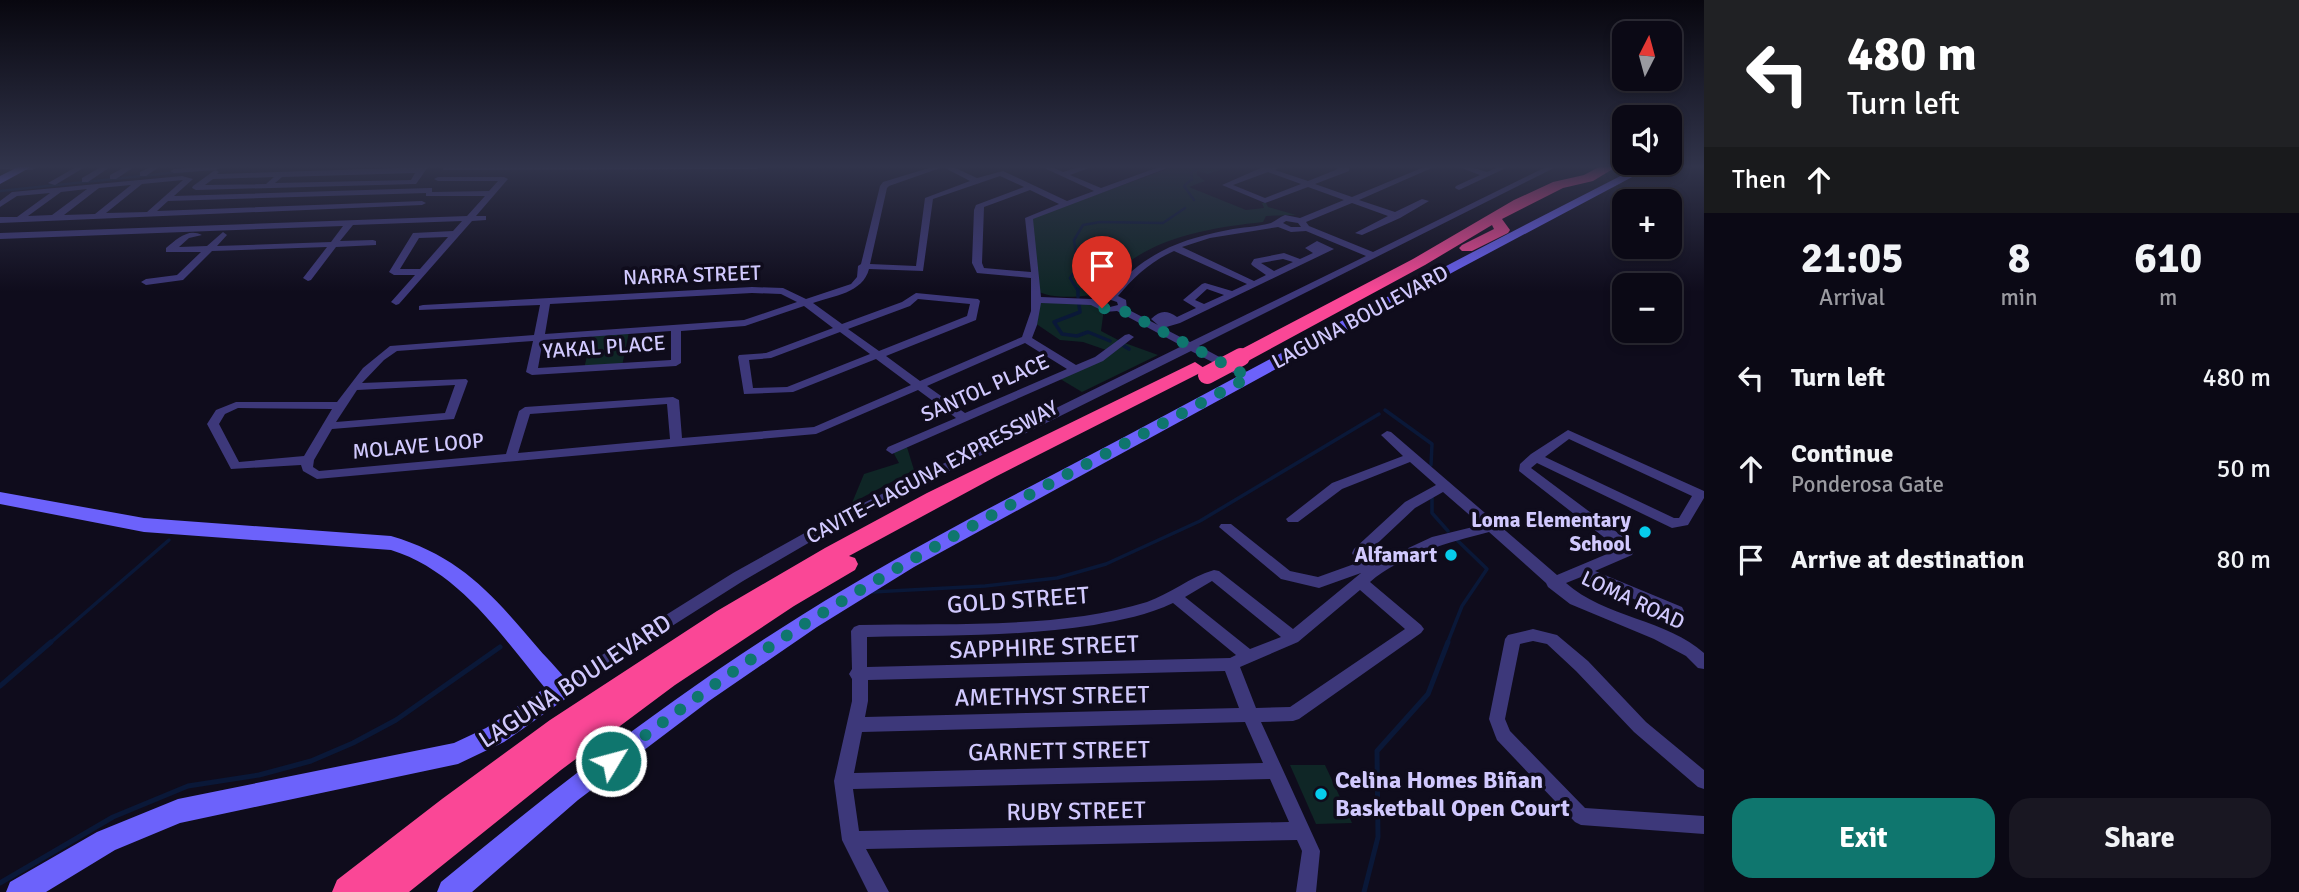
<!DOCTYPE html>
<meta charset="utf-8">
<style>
:root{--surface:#0b0915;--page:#191722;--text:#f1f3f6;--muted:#9a9aa0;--line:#2b2a34;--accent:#0f766e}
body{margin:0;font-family:Signika,sans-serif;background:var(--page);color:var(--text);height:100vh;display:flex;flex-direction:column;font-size:26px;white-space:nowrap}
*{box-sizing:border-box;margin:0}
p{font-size:23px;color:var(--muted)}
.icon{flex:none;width:38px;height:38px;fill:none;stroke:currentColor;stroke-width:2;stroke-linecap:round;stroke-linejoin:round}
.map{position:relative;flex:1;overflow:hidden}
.panel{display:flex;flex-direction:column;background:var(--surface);width:595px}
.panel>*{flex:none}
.banner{background:#202124;color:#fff;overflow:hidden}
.needle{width:46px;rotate:6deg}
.buttons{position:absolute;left:1612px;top:21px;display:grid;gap:14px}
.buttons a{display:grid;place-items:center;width:70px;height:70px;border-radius:14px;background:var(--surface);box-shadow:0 4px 10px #0003,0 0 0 2px var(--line);font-size:35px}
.pin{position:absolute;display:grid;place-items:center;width:60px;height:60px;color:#fff;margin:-72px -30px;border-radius:50% 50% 50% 0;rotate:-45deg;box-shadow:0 0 7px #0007}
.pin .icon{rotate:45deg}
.me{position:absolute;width:77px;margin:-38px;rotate:53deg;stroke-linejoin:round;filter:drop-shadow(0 0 5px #0008)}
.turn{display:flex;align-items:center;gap:24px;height:147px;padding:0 28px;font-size:32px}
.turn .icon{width:91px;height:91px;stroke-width:2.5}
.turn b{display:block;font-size:49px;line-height:60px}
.then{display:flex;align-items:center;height:66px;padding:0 28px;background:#0003;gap:14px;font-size:26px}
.eta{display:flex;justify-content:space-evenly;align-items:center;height:119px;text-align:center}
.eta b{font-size:42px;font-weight:700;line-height:49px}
.button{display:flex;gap:14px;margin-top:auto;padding:14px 28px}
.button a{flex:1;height:80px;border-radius:21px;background:var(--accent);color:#fff;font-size:28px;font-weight:700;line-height:80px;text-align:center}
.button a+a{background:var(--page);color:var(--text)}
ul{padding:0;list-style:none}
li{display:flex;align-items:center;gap:21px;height:91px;padding:0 28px}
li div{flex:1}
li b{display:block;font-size:26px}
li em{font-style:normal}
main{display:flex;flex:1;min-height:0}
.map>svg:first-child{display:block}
</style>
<main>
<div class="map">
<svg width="1704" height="892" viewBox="0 0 1704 892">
<rect width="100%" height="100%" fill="#0f0c1c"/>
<g fill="#0f2626">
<path d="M 1173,167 L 1228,167 L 1208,174 L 1197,171 L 1197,175 L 1205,181 L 1189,187 L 1246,210 L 1264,208 L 1262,203 L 1266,203 L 1268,207 L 1296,215 L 1266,216 L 1263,222 C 1217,227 1164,235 1126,264 C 1116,271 1111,287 1100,292 C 1089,298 1048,299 1038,291 L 1031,218 Z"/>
<polygon points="1037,300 1095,302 1104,309 1101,331 1122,342 1158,355 1082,392 1057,377 1109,351 1083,342 1060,340 1035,323"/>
<polygon points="629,332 622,366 584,369 592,334"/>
<polygon points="906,444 914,470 852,503 864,474 899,463 892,450"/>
<polygon points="1290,765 1325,765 1352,823 1316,824"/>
</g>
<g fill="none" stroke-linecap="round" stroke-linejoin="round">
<g stroke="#0a1838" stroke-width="2.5">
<polyline points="0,191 189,171"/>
<polyline points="1194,200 1184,186 1192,179 1191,172 1200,167"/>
<polyline points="1078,291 1070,278 1078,267 1074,240 1083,225 1100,222 1163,223 1185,208"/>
</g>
<g stroke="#0a1838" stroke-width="3.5">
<polyline points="1078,289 1078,297"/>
<polyline points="1079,305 1080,312 1054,322 1062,334 1077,336 1088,332 1110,341"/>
<polyline points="1124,346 1129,349"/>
<polyline points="1385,410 1432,444 1431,465"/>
<polyline points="1432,498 1432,513 1448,531"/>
<polyline points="872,592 985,586 1057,578 1106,564 1200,521 1379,414"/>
<polyline points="49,644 169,540"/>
<polyline points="1447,644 1462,606 1487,569 1457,540"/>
</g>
<g stroke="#0a1838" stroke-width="5">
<polyline points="0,686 51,642"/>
<polyline points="0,883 113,817 188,786 259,775 311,761 353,743 396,720 500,647"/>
<polyline points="1364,892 1378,837 1377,751 1428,694 1448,642"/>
</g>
<g fill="#3d387a" fill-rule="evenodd">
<polygon points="0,167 35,167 36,168 32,170 0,169"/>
<polygon points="76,167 85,167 55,185 48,183"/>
<polygon points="101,167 110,167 88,182 82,182 82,178"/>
<polygon points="125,167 134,167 116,179 110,179 110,175"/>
<polygon points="150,167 159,167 146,176 140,176 140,172"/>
<path d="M 196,167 L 224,167 L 215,170 L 219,172 L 217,174 L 428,167 L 416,184 L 413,184 L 196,190 L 192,188 L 193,186 L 215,170 L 174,173 L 170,171 L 174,169 ZM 415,173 L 411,180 L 275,183 L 282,177 ZM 274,177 L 266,184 L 205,185 L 213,179 Z"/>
<polygon points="443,167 761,167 757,169 446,170 443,170"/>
<path d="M 932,167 L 943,167 L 889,186 L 887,188 L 870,264 L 916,266 L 925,198 L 970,181 L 943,167 L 953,167 L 977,178 L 1003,171 L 1067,201 L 1094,191 L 1042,167 L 1052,167 L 1063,172 L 1079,167 L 1091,167 L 1070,175 L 1101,188 L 1159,167 L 1170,167 L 1033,219 L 1041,297 L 1092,299 L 1094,296 L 1110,293 C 1144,254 1177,240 1228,230 C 1241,227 1258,227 1271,223 C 1275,221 1280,217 1285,215 L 1300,218 L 1344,200 L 1308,187 L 1265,203 L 1222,185 L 1263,167 L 1279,167 L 1275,170 L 1308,181 L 1338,169 L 1335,167 L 1349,167 L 1349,171 L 1315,184 L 1352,197 L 1424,167 L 1434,167 L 1359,200 L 1395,212 L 1422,199 L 1429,201 L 1400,218 L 1362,235 L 1355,233 L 1388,216 L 1352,203 L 1306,222 L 1309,226 L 1373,252 L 1546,167 L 1556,167 L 1199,346 L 1253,375 L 1255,377 L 1253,379 L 1245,379 L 1191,351 L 829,531 L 743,581 L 560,697 L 554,695 L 552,690 L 554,685 L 733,573 L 819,525 L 1182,346 L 1117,311 L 1105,312 L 1091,305 L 1041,303 L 1037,325 L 1032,338 L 1076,365 L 1095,357 L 1125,335 L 1129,334 L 1134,337 L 1103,361 L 892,454 L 886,450 L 888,447 L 956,418 L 918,390 L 816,434 L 317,479 L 303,471 L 301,465 L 231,469 L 207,424 L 216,410 L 236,402 L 337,402 L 363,368 L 390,346 L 534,335 L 540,305 L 419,310 L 419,306 L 423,305 L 752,287 L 783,288 L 806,299 L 851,284 L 857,277 L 858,266 L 861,264 L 880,186 L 883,182 ZM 1268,172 L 1301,184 L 1265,198 L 1233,185 ZM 1000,176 L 1024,187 L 976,205 L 974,210 L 972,263 L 977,273 L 1031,278 L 1031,311 L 1022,337 L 920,381 L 886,356 L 976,320 L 980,301 L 978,299 L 916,293 L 902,302 L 842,324 L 813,303 C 833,296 863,293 869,269 L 923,271 L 933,199 ZM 1030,190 L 1059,204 L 1025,218 L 1031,272 L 984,268 L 982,263 L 984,207 ZM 1286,221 L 1298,223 L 1301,227 L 1291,227 L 1283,223 ZM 1278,227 L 1291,232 L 1306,231 L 1366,256 L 1190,342 L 1163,328 L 1180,323 L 1334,249 L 1317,241 L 1305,248 L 1313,253 L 1300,259 L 1284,253 L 1254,259 L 1251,264 L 1253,266 L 1266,275 L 1254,281 L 1182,247 L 1210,238 ZM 1174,251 L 1247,284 L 1232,291 L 1205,283 L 1202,284 L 1183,300 L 1196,308 L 1177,317 C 1167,310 1160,310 1151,319 L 1158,325 L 1127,309 L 1126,300 L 1118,296 C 1134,277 1151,261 1174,251 ZM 1283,259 L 1293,262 L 1274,271 L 1261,263 ZM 1207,289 L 1224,295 L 1204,304 L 1195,300 ZM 752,293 L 781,294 L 797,302 L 744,320 L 545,334 L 550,304 ZM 918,299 L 970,304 L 967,316 L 879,351 L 848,329 L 910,306 ZM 1108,299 L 1117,302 L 1118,305 L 1110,307 L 1100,302 ZM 804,306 L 833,328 L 766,353 L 739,355 L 738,357 L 744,394 L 793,392 L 876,359 L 911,385 L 814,427 L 682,438 L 679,400 L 673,397 L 525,407 L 519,411 L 506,454 L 319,471 L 313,467 L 314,460 L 332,429 L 454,419 L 468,381 L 466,379 L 362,383 L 384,360 L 397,351 L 533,341 L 526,372 L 532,375 L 676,366 L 681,363 L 681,331 L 745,326 ZM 671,331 L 671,360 L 538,368 L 543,340 ZM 840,332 L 870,354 L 787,387 L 753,388 L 749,360 L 771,358 ZM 1025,343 L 1067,369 L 965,413 L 927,386 ZM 455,385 L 445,413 L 336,422 L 357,390 ZM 667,404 L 670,439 L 518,453 L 530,414 ZM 238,408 L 332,409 L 304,456 L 239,462 L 219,424 L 225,414 Z"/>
<polygon points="1459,167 1470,167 1487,172 1498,167 1508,167 1459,190 1455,188 1456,186 1480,175"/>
<path d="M 182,176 L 193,179 L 174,196 L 429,188 L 432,188 L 432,192 L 489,191 L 498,181 L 438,181 L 434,179 L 438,177 L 504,177 L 508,179 L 476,216 L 486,216 L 486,220 L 472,221 L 399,304 L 396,305 L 391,302 L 415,275 L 394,275 L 389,272 L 413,233 L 453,231 L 462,221 L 353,225 L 340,241 L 373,240 L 376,241 L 376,245 L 336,247 L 311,280 L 308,281 L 303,278 L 327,247 L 212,251 L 183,280 L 146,285 L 141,282 L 146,279 L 177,275 L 201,252 L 166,252 L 166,248 C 177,239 188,228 202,235 L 189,238 L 179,247 L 207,246 L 223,232 L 227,235 L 217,246 L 331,242 L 343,226 L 0,239 L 0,233 L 467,216 L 485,196 L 426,196 L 426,193 L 168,201 L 157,211 L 422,201 L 426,203 L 422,205 L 0,223 L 0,217 L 17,217 L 50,193 L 17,196 L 0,207 L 0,201 L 12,192 ZM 183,180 L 147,212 L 106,213 L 142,184 ZM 131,185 L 95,214 L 64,215 L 99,188 ZM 87,189 L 52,215 L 28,216 L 61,192 ZM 448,237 L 420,269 L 400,269 L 419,238 Z"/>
<path d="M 1568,430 L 1704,491 L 1704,498 L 1688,525 L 1672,528 L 1537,463 L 1531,468 L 1630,542 L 1634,551 L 1632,555 L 1595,571 L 1682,607 L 1684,611 L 1682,615 L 1677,617 L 1672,615 L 1581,577 L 1566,583 C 1604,617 1668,620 1704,653 L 1704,669 L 1698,668 L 1686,656 L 1654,639 L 1570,604 L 1548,587 L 1546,583 L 1489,532 C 1450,542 1401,555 1370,582 L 1421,625 L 1424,629 L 1421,633 L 1299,719 L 1293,721 L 1261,722 L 1320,851 L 1316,892 L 1296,892 L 1302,851 L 1297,840 L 866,849 L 889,892 L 868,892 L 842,840 L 834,781 L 852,701 L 852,679 L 849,674 L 852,669 L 851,631 L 854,627 L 859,625 C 949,623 1061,629 1147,602 C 1170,594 1190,577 1214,570 L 1219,571 L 1293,629 L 1361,573 L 1319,588 L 1281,579 L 1219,527 L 1221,524 L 1231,524 L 1290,571 L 1318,577 L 1357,563 L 1352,553 L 1354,549 L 1405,502 L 1436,485 L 1410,462 L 1342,489 L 1298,522 L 1288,522 L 1286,519 L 1332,483 L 1403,456 L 1381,435 L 1387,431 L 1391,432 L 1557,575 L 1619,549 L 1519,471 L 1520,464 L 1531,454 ZM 1569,439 L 1692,496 L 1679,518 L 1674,518 L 1545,457 ZM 1443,492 L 1481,525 L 1432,537 L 1374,564 L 1366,554 L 1415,508 ZM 1212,581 L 1281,637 L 1250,649 L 1185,597 ZM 1360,590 L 1405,629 L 1290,707 L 1256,708 L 1240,667 L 1298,642 ZM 1173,603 L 1236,655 L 1230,658 L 867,667 L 867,637 C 943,635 1019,637 1094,625 C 1121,620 1148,615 1173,603 ZM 1225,671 L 1239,708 L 865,717 L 868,701 L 868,680 ZM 1245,722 L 1263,763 L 854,773 L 862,732 ZM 1270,779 L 1289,822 L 859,831 L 853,789 Z"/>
<polygon points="1533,629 1557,635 1588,661 1646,722 1704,770 1704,789 1698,787 1634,732 1576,671 1547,644 1533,641 1520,644 1505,719 1510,731 1585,808 1704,816 1704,834 1581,825 1575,822 1497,740 1495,735 1489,719 1505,639 1508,635"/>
</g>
<g fill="#6c62fb" fill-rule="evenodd">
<polygon points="18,167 31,167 0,184 0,176"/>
<path d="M 1638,167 L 1651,167 L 1457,270 L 914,567 L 817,627 L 709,701 L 578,800 L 472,892 L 437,892 L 441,882 C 557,786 675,694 802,615 C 907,549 1019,493 1128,435 C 1297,344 1467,254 1638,167 Z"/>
<path d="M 0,492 L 144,518 L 391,536 C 460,556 493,595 538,648 C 549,661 564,674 572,690 L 568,697 L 504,742 L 458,764 L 180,823 L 115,850 L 46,892 L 6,892 L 10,882 L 97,832 L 178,799 L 454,743 L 486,728 L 545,688 C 501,635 459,571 391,550 L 144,532 L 0,504 Z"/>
</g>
<g fill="#fa4796" fill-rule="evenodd">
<polygon points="1599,167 1616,167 1593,181 1563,188 1502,219 1510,230 1508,233 1472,251 1462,251 1459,248 1462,245 1494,229 1492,225 1425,265 1248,361 1234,361 1232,357 1234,353 1413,259 1514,200 1553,182 1584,175"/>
<polygon points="1195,362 1204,368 1202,372 995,477 849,556 855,558 858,564 855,570 794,606 675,685 561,770 409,892 332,892 337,880 442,799 550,720 717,611 825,548 927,493"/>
</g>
<polyline stroke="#fa4796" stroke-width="18" points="1207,375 1241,357"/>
</g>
<linearGradient id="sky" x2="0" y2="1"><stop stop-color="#08070f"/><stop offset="0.57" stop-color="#31344b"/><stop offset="1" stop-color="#31344b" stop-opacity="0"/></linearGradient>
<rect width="1704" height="292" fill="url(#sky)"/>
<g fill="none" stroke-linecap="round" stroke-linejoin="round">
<path stroke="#0f766e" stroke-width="12" stroke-dasharray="0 21.6" d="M 611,761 C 676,712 742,663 811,620 C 952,532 1102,457 1249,377 L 1120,309 L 1102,308"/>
</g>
<g fill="#06ccec" stroke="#0f0c1c" stroke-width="2.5">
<circle cx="1645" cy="532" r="7"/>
<circle cx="1451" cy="555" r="7"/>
<circle cx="1321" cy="794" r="7"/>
</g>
<g text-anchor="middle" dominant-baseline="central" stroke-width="7" stroke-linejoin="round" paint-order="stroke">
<g font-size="21" fill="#d1c9fe" stroke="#0f0c1c">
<text transform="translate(692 275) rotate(-2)">NARRA STREET</text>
<text transform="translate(1360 317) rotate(-28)">LAGUNA BOULEVARD</text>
<text transform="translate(604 347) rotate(-4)">YAKAL PLACE</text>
<text transform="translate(985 388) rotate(-24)">SANTOL PLACE</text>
<text transform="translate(418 446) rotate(-5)">MOLAVE LOOP</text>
<text transform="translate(932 472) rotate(-28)">CAVITE–LAGUNA EXPRESSWAY</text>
<text transform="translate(1633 600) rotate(25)">LOMA ROAD</text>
</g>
<g font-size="21" font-weight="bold" fill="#d1c9fe" stroke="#0f0c1c" text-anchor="end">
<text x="1631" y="520">Loma Elementary<tspan x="1631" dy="24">School</tspan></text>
<text x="1437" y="555">Alfamart</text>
</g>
<g font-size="24" fill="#d1c9fe" stroke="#0f0c1c">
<text transform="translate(1018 600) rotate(-4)">GOLD STREET</text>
<text transform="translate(1044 647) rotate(-2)">SAPPHIRE STREET</text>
<text transform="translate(575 681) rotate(-33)">LAGUNA BOULEVARD</text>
<text transform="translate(1052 696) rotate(-1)">AMETHYST STREET</text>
<text transform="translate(1059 751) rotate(-1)">GARNETT STREET</text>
<text transform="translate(1076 811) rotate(-1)">RUBY STREET</text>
</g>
<g font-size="24" font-weight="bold" fill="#d1c9fe" stroke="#0f0c1c" text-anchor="start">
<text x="1335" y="780">Celina Homes Biñan<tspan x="1335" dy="28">Basketball Open Court</tspan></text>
</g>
</g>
</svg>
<div class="buttons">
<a><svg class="needle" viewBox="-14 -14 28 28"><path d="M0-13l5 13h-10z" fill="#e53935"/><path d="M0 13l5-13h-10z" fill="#9a9aa0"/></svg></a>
<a><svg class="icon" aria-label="sound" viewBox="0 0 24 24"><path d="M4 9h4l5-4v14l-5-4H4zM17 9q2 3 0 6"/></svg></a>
<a>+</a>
<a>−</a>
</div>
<div class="pin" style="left:1102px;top:308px;background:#d93025"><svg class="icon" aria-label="arrive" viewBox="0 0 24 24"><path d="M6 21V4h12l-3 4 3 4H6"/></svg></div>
<svg class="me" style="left:611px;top:761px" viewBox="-20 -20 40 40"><circle r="17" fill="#0f766e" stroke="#fff" stroke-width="3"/><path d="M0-11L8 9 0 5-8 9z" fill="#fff"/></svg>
</div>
<section class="panel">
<div class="banner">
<div class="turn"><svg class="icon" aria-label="left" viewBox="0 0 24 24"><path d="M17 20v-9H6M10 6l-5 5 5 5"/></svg><div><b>480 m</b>Turn left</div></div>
<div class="then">Then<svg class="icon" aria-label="ahead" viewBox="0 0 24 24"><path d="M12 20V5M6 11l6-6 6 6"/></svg></div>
</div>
<div class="eta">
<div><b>21:05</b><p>Arrival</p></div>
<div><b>8</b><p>min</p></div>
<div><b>610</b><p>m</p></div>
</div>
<ul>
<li><svg class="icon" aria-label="left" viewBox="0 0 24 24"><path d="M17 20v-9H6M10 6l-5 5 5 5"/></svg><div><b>Turn left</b></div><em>480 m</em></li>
<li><svg class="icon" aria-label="ahead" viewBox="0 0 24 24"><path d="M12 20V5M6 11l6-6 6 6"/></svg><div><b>Continue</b><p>Ponderosa Gate</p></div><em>50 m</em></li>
<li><svg class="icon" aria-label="arrive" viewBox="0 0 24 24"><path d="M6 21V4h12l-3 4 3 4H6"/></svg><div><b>Arrive at destination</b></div><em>80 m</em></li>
</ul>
<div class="button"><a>Exit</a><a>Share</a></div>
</section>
</main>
